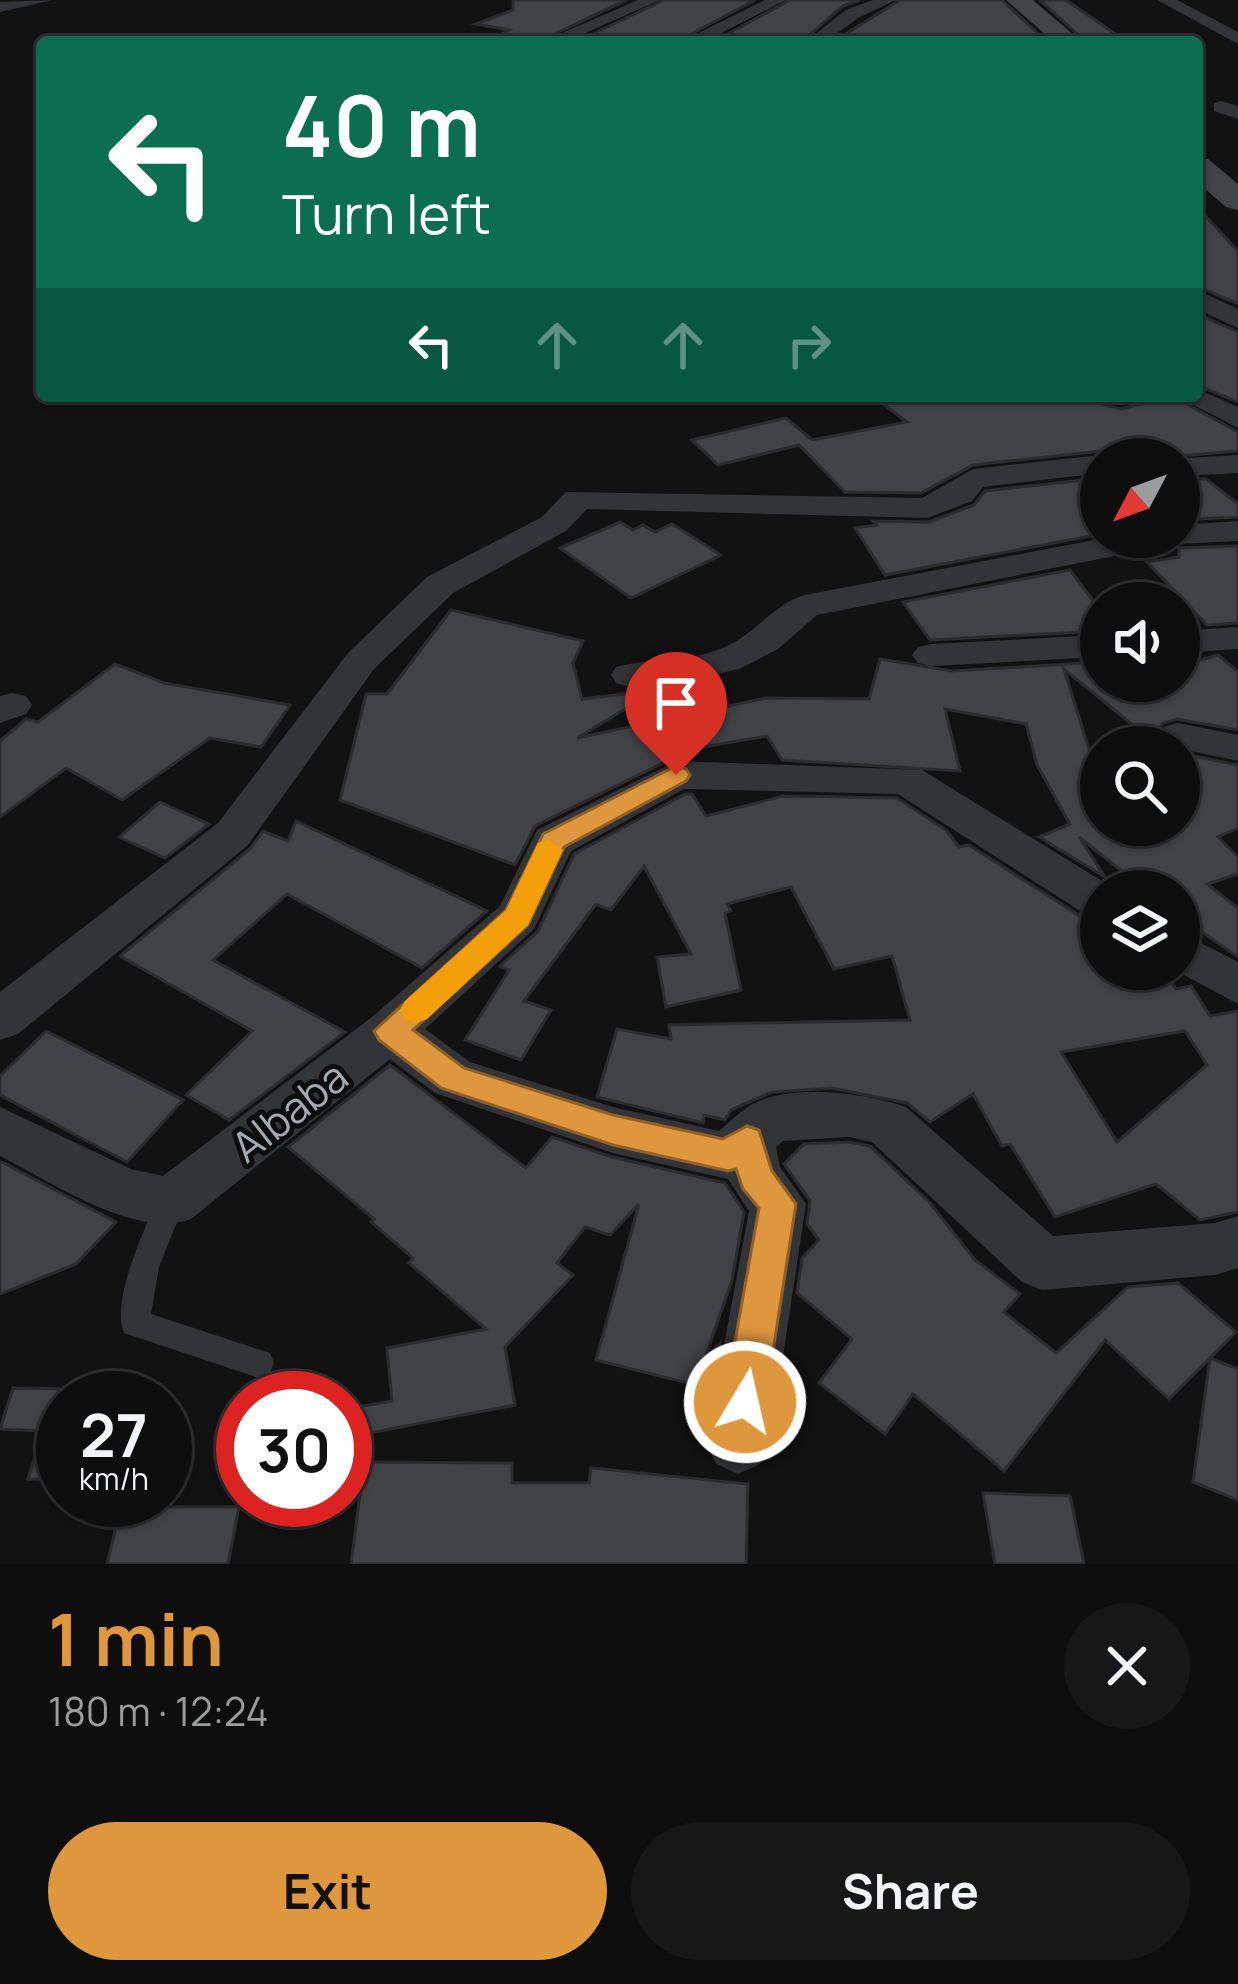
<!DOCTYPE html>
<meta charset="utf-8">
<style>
:root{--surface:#0e0e0e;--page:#171717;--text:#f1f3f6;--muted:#9b9c9e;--line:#2e2e2e;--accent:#df973d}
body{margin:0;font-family:Manrope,sans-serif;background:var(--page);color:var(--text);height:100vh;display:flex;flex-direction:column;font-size:45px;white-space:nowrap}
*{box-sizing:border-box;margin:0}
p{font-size:39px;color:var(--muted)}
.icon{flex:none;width:66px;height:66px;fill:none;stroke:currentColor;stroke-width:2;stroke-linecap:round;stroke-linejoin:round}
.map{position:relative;height:1564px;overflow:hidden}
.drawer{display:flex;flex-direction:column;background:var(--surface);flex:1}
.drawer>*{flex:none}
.top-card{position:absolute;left:36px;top:36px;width:1167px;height:366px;border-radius:12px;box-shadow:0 3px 9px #0004,0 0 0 3px var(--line);background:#0b6e4f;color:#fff;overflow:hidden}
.needle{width:78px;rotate:229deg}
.tools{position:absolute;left:1080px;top:438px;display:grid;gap:24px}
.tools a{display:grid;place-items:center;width:120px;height:120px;border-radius:50%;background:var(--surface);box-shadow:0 3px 9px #0004,0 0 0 3px var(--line);font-size:60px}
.speed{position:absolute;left:36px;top:1371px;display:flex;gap:24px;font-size:60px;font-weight:700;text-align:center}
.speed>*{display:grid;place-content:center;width:156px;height:156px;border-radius:50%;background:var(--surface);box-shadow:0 3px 9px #0004,0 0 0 3px var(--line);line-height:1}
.speed small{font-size:30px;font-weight:400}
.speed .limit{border:18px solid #d22;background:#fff;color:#111}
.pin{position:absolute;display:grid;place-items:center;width:102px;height:102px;color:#fff;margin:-123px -51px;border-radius:50% 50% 50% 0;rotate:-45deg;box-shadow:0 0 12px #0007}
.pin .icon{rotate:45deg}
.me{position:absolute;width:132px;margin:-66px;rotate:9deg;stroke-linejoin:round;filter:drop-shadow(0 0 9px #0008)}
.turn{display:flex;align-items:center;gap:42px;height:252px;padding:0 48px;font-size:54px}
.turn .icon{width:156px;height:156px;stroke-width:2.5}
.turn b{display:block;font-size:84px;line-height:102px}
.lanes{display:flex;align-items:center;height:114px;padding:0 48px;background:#0003;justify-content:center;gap:60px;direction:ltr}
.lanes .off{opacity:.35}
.round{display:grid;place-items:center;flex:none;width:126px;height:126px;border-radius:63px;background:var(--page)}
.overview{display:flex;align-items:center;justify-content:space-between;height:204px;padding:0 48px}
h1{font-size:72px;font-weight:700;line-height:90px;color:var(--accent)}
.primary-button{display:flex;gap:24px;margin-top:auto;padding:24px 48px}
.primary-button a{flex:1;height:138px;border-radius:72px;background:var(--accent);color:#111;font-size:48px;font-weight:700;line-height:138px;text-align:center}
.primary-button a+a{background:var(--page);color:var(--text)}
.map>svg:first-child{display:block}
</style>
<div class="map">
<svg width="1238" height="1564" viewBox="0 0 1238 1564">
<rect width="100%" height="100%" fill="#121213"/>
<g fill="#414246" stroke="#2c2c2f" stroke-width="3" fill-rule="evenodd">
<polygon points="513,0 627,0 537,42 487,42 509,30 476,24 513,10"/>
<polygon points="664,0 755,0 676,42 576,42"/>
<polygon points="790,0 860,0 843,6 801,42 713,42"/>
<polygon points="900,0 1002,0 1047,42 833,42"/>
<polygon points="1040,0 1066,0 1127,42 1086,42"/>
<polygon points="1197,207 1238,251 1238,304 1197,286"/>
<polygon points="1197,314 1238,332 1238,402 1197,385"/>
<polygon points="916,396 1072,396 1121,409 1172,396 1238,432 1238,451 1142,459 1101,451 973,465 921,493 845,492 799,445 718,465 692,440 786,418 812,440 907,422 883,404"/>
<polygon points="1101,478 1101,534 885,575 855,528 877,525 873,521 929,522 974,505 985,491"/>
<polygon points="1206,479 1238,504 1238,517 1179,520 1179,480"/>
<polygon points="620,522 633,530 643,525 655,532 672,524 721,555 631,598 560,548"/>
<polygon points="1238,546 1238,623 1207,625 1147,562 1179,557 1179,548"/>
<polygon points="1070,570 1101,611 1101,631 930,640 903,602"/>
<polygon points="451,610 583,641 573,663 582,699 657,690 577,738 766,698 869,699 880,659 952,671 1101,662 1101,681 1179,681 1179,666 1218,655 1238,672 1238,730 1177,719 1163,723 1154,734 1160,747 1064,669 1096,772 1101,772 1101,825 1179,825 1179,766 1184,766 1179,753 1238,765 1238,828 1218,837 1238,857 1238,874 1207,884 1238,908 1238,957 1179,916 1179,891 1147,891 1079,837 1105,877 1039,837 1070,824 1037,765 1026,724 945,709 960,771 782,760 767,736 668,753 671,759 535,826 515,865 340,800 366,694 387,694"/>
<polygon points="115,664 164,683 290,705 261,747 210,738 122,800 66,768 0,817 0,741 26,719 38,722"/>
<path d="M 685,794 L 692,794 L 706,816 L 783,796 L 897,798 L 946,830 L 959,847 L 969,845 L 1083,918 L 1101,923 L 1101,969 L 1163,969 L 1176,989 L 1191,986 L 1210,1016 L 1238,1011 L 1238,1212 L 1200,1220 L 1156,1184 L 1055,1217 L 1010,1144 L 1002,1146 L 973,1094 L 930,1122 L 907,1103 L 832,1088 L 772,1092 L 731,1110 L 725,1120 L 704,1115 L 703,1123 L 597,1097 L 617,1029 L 671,1039 L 669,1025 L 910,1020 L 892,956 L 834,969 L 791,887 L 727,904 L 731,911 L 725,913 L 741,990 L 666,1007 L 657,957 L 691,954 L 644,866 L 611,910 L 596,904 L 524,1001 L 551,1010 L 521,1060 L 465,1040 L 509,970 L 500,966 L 538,931 L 574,854 ZM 1185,1031 L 1207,1065 L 1117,1142 L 1061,1052 Z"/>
<polygon points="160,802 209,824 165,858 119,837"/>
<polygon points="296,821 487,911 422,968 287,894 213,960 345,1032 229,1120 186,1095 252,1031 120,956 251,848 263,831 288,841"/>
<polygon points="46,1031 183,1100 127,1162 0,1095 0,1076"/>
<polygon points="390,1065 526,1168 552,1137 612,1157 725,1183 744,1212 732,1280 705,1358 720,1343 711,1389 596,1360 639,1204 610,1235 585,1227 557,1263 573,1275 505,1347 515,1405 354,1436 352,1408 392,1401 387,1348 486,1329 409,1263 413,1258 371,1222 374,1219 288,1147"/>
<polygon points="849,1142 870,1146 930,1203 975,1260 1020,1294 1004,1312 1056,1353 1128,1287 1178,1283 1236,1332 1169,1399 1105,1340 1004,1471 913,1394 885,1434 819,1383 852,1339 797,1293 802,1258 819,1240 807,1224 810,1201 784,1164 804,1144"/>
<polygon points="0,1161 116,1222 76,1264 0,1294"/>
<polygon points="1210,1358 1238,1369 1238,1500 1193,1482"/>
<polygon points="13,1388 63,1389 63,1480 28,1479 43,1431 0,1429"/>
<polygon points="364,1462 512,1463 512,1483 589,1483 591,1468 748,1484 746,1564 351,1564"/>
<polygon points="983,1493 1070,1496 1084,1564 995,1564"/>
<polygon points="121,1507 239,1507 228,1564 107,1564"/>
</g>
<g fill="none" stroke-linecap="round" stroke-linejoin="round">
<path fill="#333437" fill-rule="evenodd" d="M 171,1190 L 181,1193 L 185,1202 L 159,1267 L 151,1314 L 270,1353 L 274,1363 L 270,1373 L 259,1378 L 124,1333 C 110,1301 146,1225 161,1193 Z"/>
<g fill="#333437" fill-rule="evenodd">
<polygon points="53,0 0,12 0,2"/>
<polygon points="638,0 660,0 565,42 541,42"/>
<polygon points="765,0 786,0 703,42 680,42"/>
<polygon points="873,0 896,0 858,18 825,42 805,42 846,10"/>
<polygon points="1157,0 1177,0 1238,32 1238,44"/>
<polygon points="1221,101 1238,106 1238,119 1214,111 1214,103"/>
<polygon points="1197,290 1238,309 1238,328 1197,309"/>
<polygon points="1197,389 1238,407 1238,428 1176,396 1197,396"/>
<polygon points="1101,455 1113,459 1101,459 1101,473 983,487 972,501 927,518 587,509 566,531 453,593 374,669 248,845 18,1034 0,1040 0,992 218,823 348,653 427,577 542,517 566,492 922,498 973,469"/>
<polygon points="1238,455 1238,473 1179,476 1179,459 1169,459"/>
<path d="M 1238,521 L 1238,541 L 1175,544 L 817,615 L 778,649 L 739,669 L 682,682 L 630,687 L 616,683 L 611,675 L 616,667 C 653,657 691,663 727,646 C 755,633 777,602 805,595 L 1110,537 L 1179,537 L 1179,525 Z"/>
<polygon points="1238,627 1238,649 1179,653 1179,631"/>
<polygon points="1101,635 1101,657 931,666 918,663 912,655 918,647 931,644"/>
<polygon points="12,693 26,696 32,705 26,714 0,723 0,696"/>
<polygon points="1178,723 1238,735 1238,761 1164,745 1158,736 1164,727"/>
<path d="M 677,761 L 922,770 L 1118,891 L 1101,891 L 1101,919 L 1085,914 L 898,794 L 684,789 L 571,851 L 534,929 L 425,1029 L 470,1062 L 613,1107 L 719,1131 C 731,1121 743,1108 757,1102 C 795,1084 867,1093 906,1107 L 1053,1236 L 1215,1223 L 1238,1216 L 1238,1268 L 1215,1275 L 1042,1290 L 1022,1282 L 872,1142 L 849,1137 L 783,1141 L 776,1147 L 780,1167 L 806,1204 L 770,1442 L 760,1464 L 738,1474 L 716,1464 L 706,1442 L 749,1211 L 728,1179 L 613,1153 L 435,1093 L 390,1059 L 191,1219 C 136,1240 50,1181 0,1156 L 0,1107 L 131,1169 L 163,1176 L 372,1017 L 500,906 L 537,830 Z"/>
<polygon points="1179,932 1238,962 1238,1004 1173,969 1179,969"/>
</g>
<g fill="#414347" fill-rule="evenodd">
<polygon points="1006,0 1033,0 1082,42 1054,42"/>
<polygon points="1197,157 1208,159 1238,184 1238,210 1226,207 1197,182"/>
</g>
</g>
<polygon fill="#df973d" stroke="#916228" stroke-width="3" points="676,766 686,769 690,775 686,781 564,847 528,925 413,1030 464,1068 613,1115 723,1139 747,1126 759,1130 772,1171 796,1204 765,1402 759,1416 745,1422 730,1416 724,1402 759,1208 743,1189 736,1169 728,1171 613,1145 441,1088 379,1040 374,1031 506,910 543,834"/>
<polygon fill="#f59e0b" points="548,840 563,850 528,925 427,1019 416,1023 405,1019 400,1010 405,1001 506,910 538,843"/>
<g text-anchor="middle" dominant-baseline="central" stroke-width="10" stroke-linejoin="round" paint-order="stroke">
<g font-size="42" fill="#a4aab2" stroke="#0d0d0e">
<text transform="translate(289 1111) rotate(-38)">Albaba</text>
</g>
</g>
</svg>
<div class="tools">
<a><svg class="needle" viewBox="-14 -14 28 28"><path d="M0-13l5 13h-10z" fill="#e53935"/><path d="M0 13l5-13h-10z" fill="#9b9c9e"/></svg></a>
<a><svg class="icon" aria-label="sound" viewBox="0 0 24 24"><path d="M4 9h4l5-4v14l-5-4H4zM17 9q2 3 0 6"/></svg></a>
<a><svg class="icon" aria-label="search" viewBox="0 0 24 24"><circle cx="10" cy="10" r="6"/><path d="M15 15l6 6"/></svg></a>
<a><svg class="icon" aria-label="layers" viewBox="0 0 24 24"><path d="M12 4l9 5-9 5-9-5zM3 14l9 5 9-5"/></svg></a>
</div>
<div class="speed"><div>27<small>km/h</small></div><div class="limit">30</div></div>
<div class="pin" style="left:676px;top:775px;background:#d93025"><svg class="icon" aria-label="arrive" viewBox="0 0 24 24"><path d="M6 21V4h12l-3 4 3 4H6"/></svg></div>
<svg class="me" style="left:745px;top:1402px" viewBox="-20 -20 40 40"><circle r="17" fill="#df973d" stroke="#fff" stroke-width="3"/><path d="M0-11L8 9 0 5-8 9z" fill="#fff"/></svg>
<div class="top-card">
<div class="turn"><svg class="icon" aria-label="left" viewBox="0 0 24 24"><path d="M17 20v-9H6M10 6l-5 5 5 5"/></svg><div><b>40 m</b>Turn left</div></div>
<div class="lanes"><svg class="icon" aria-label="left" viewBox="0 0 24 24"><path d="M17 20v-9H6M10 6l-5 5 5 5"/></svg><svg class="icon off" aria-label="ahead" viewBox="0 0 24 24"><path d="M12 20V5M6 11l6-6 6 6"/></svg><svg class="icon off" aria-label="ahead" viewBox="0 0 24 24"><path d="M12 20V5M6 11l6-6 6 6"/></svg><svg class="icon off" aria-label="right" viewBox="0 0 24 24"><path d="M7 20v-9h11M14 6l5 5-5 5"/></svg></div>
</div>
</div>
<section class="drawer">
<div class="overview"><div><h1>1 min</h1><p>180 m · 12:24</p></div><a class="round"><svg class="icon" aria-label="close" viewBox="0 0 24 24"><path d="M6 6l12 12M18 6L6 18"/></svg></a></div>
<div class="primary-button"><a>Exit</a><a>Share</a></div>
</section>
